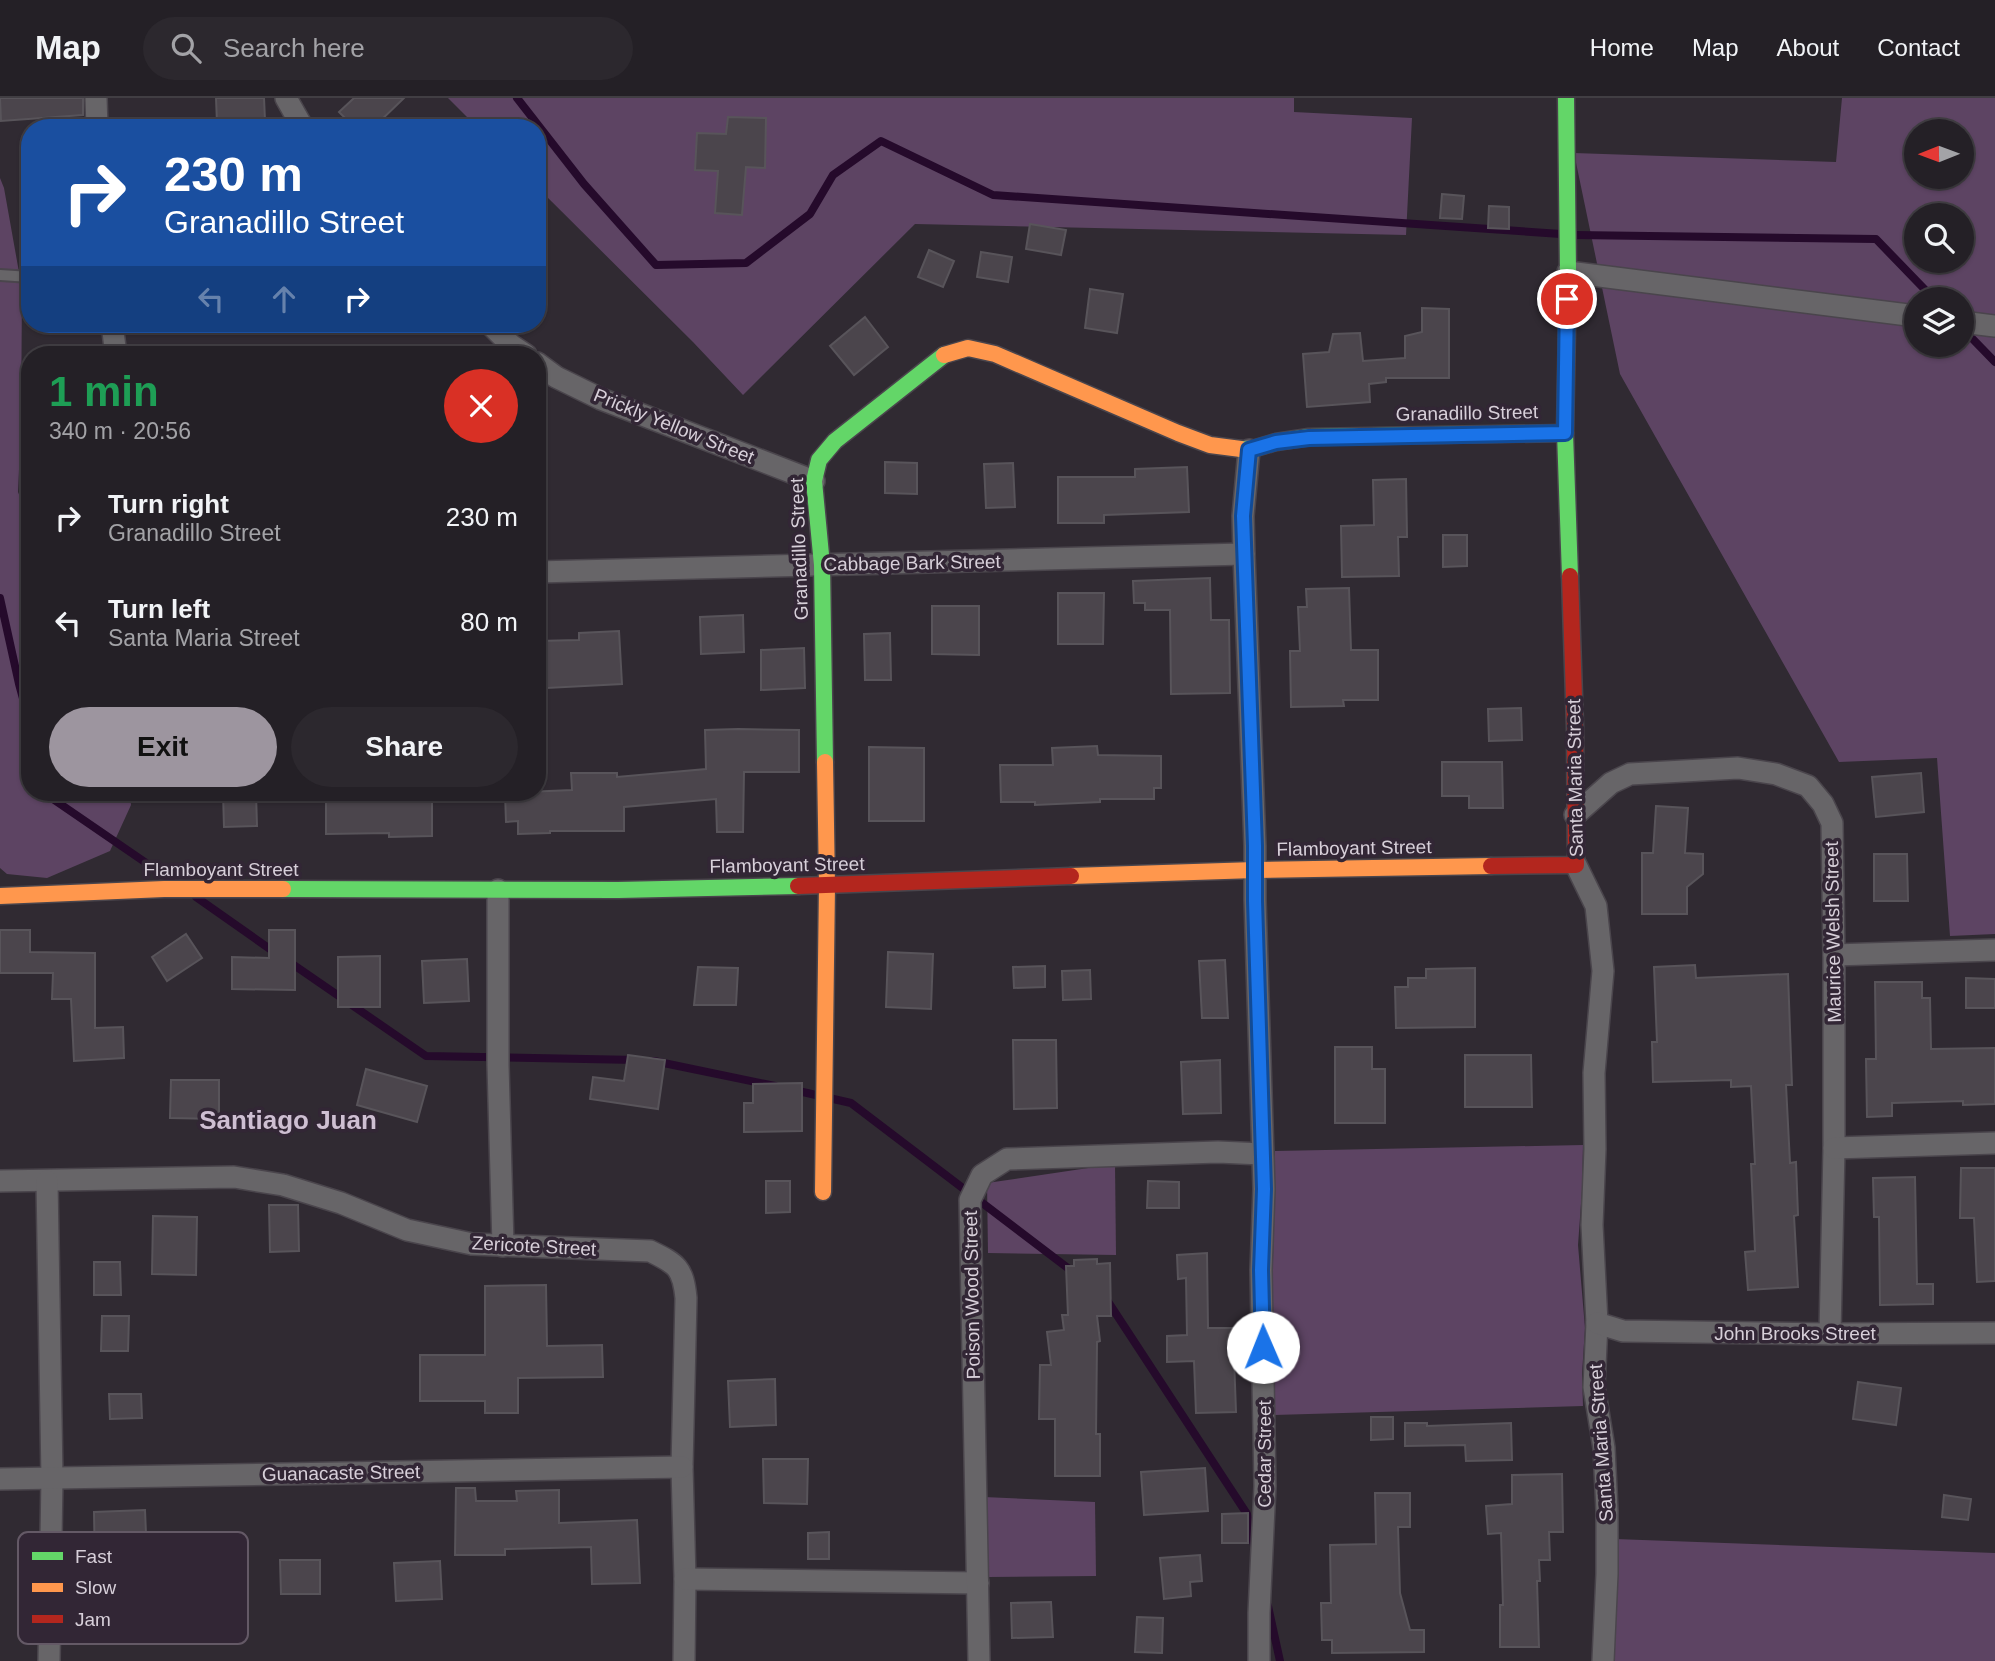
<!DOCTYPE html>
<meta charset="utf-8">
<style>
:root{--surface:#242026;--page:#2c282e;--text:#f1f3f6;--muted:#a3a3a7;--line:#413e43;--accent:#9d959f}
body{margin:0;font-family:Helvetica,sans-serif;background:var(--page);color:var(--text);height:100vh;display:flex;flex-direction:column;font-size:26px;white-space:nowrap}
*{box-sizing:border-box;margin:0}
p{font-size:23px;color:var(--muted)}
.icon{flex:none;width:38px;height:38px;fill:none;stroke:currentColor;stroke-width:2;stroke-linecap:round;stroke-linejoin:round}
.map{position:relative;flex:1;overflow:hidden}
.sheet{position:absolute;left:21px;top:248px;width:525px;height:455px;display:flex;flex-direction:column;background:var(--surface);border-radius:28px;box-shadow:0 2px 5px #0004,0 0 0 2px var(--line)}
.sheet>*{flex:none}
.top-card{position:absolute;left:21px;top:21px;width:525px;height:214px;border-radius:28px;box-shadow:0 2px 5px #0004,0 0 0 2px var(--line);background:#1a4fa0;color:#fff;overflow:hidden}
.needle{width:46px;rotate:269deg}
.controls{position:absolute;left:1904px;top:21px;display:grid;gap:14px}
.controls a{display:grid;place-items:center;width:70px;height:70px;border-radius:50%;background:var(--surface);box-shadow:0 2px 5px #0004,0 0 0 2px var(--line);font-size:35px}
.pin{position:absolute;display:grid;place-items:center;width:60px;height:60px;color:#fff;margin:-30px;border:4px solid #fff;border-radius:50%;box-shadow:0 2px 7px #0007}
.me{position:absolute;width:77px;margin:-38px;rotate:359deg;stroke-linejoin:round;filter:drop-shadow(0 0 5px #0008)}
.turn{display:flex;align-items:center;gap:24px;height:147px;padding:0 28px;font-size:32px}
.turn .icon{width:91px;height:91px;stroke-width:2.5}
.turn b{display:block;font-size:49px;line-height:60px}
.lanes{display:flex;align-items:center;height:66px;padding:0 28px;background:#0003;justify-content:center;gap:35px;direction:ltr}
.lanes .off{opacity:.35}
.round{display:grid;place-items:center;flex:none;width:74px;height:74px;border-radius:37px;background:var(--page)}
.headline{display:flex;align-items:center;justify-content:space-between;height:119px;padding:0 28px}
h1{font-size:42px;font-weight:700;line-height:52px;color:#1e9e55}
.primary-button{display:flex;gap:14px;margin-top:auto;padding:14px 28px}
.primary-button a{flex:1;height:80px;border-radius:42px;background:var(--accent);color:#111;font-size:28px;font-weight:700;line-height:80px;text-align:center}
.primary-button a+a{background:var(--page);color:var(--text)}
ul{padding:0;list-style:none}
li{display:flex;align-items:center;gap:21px;height:105px;padding:0 28px}
li div{flex:1}
li b{display:block;font-size:26px}
li em{font-style:normal}
header{display:flex;align-items:center;gap:42px;box-sizing:border-box;height:98px;padding:0 35px;background:var(--surface);border-bottom:2px solid var(--line)}
header strong{font-size:33px}
nav{display:flex;gap:38px;margin-inline-start:auto;font-size:24px}
.search{width:490px;height:63px;background:var(--page);display:flex;align-items:center;gap:18px;box-sizing:border-box;padding:0 24px;border-radius:38px;color:var(--muted);font-size:26px}
.map>svg:first-child{display:block}
</style>
<header>
<strong>Map</strong>
<div class="search"><svg class="icon" aria-label="search" viewBox="0 0 24 24"><circle cx="10" cy="10" r="6"/><path d="M15 15l6 6"/></svg>Search here</div>
<nav><a>Home</a><a>Map</a><a>About</a><a>Contact</a></nav>
</header>
<div class="map">
<svg width="1995" height="1563" viewBox="0 0 1995 1563">
<rect width="100%" height="100%" fill="#302a32"/>
<g fill="#5d4463" fill-rule="evenodd">
<polygon points="448,0 1294,0 1294,14 1412,20 1406,137 915,126 743,297 693,244 537,89 537,30 478,30"/>
<path d="M 1842,0 L 1995,0 L 1995,836 L 1950,838 L 1937,660 L 1839,664 L 1620,276 L 1574,55 L 1836,64 ZM 1916,33 L 1962,33 L 1962,79 L 1916,79 ZM 1916,117 L 1962,117 L 1962,163 L 1916,163 ZM 1916,201 L 1962,201 L 1962,247 L 1916,247 Z"/>
<polygon points="0,80 4,90 22,191 21,327 18,394 30,423 30,695 130,695 131,707 110,753 47,780 7,776 0,770"/>
<polygon points="1583,1047 1582,1092 1578,1147 1585,1230 1582,1276 1583,1308 1274,1317 1270,1186 1273,1162 1275,1053"/>
<polygon points="1115,1066 1116,1157 988,1155 987,1085"/>
<polygon points="984,1399 1095,1404 1096,1478 988,1479"/>
<polygon points="1615,1441 1995,1455 1995,1563 1615,1563"/>
</g>
<g fill="none" stroke-linecap="round" stroke-linejoin="round">
<g stroke="#250a2b" stroke-width="8">
<polyline points="517,0 584,86 656,167 746,165 810,116 833,77 881,43 993,97 1561,136"/>
<polyline points="1574,137 1876,141 1934,201"/>
<polyline points="1962,230 1995,264"/>
<polyline points="0,500 19,586 30,626"/>
<polyline points="49,695 50,699 171,782"/>
<polyline points="196,799 277,856"/>
<polyline points="288,863 426,958 637,962"/>
<polyline points="654,963 775,988"/>
<polyline points="794,992 851,1005 1073,1174"/>
<polyline points="1105,1199 1247,1416 1254,1447"/>
<polyline points="1268,1508 1280,1563"/>
</g>
</g>
<g fill="#4b454c" stroke="#58545a" stroke-width="2">
<polygon points="0,0 83,0 83,17 1,23"/>
<polygon points="216,0 264,0 265,22 217,25"/>
<polygon points="354,0 404,0 373,30 355,30 339,14"/>
<polygon points="728,19 766,20 765,70 746,69 742,117 715,115 718,73 695,72 697,35 726,36"/>
<polygon points="1442,96 1464,98 1462,121 1440,120"/>
<polygon points="1489,108 1509,109 1509,131 1488,130"/>
<polygon points="1030,126 1066,132 1061,157 1026,151"/>
<polygon points="929,152 954,163 943,189 918,179"/>
<polygon points="981,154 1012,159 1008,184 977,179"/>
<polygon points="1090,191 1123,196 1117,235 1085,230"/>
<polygon points="1422,210 1449,211 1449,280 1386,280 1386,284 1369,286 1370,304 1307,309 1303,256 1329,254 1333,236 1360,235 1363,263 1405,260 1405,238 1422,234"/>
<polygon points="865,219 888,249 854,277 830,248"/>
<polygon points="885,364 917,365 917,396 885,395"/>
<polygon points="1013,365 1015,409 986,410 984,366"/>
<polygon points="1187,369 1189,414 1104,417 1104,425 1058,425 1058,379 1135,379 1135,371"/>
<polygon points="1406,381 1407,439 1398,439 1399,478 1342,479 1341,428 1374,427 1373,382"/>
<polygon points="1443,437 1467,437 1467,468 1443,469"/>
<polygon points="1210,480 1211,522 1229,522 1230,595 1171,596 1170,512 1145,512 1145,505 1134,505 1133,483"/>
<polygon points="1349,490 1351,552 1378,552 1378,602 1343,602 1344,608 1291,609 1290,553 1300,553 1298,509 1307,509 1306,491"/>
<polygon points="1058,495 1104,495 1103,546 1058,546"/>
<polygon points="932,508 979,508 979,557 932,556"/>
<polygon points="743,517 744,554 701,556 700,519"/>
<polygon points="619,533 622,586 547,590 547,585 537,586 537,543 579,542 579,535"/>
<polygon points="890,535 891,582 865,582 864,536"/>
<polygon points="804,550 805,590 761,592 761,552"/>
<polygon points="1521,610 1522,642 1489,643 1488,611"/>
<polygon points="738,631 799,632 799,674 744,674 743,734 717,734 716,701 624,709 624,733 550,733 550,735 518,736 518,723 506,724 505,695 572,692 571,675 617,675 617,679 706,671 705,632"/>
<polygon points="1097,648 1098,657 1161,658 1161,690 1154,690 1154,701 1100,701 1100,704 1035,707 1035,704 1001,704 1000,667 1053,667 1052,650"/>
<polygon points="869,649 924,650 924,723 869,723"/>
<polygon points="1442,664 1502,664 1503,710 1469,710 1469,698 1442,698"/>
<polygon points="1921,675 1924,714 1876,719 1872,679"/>
<polygon points="223,695 256,695 257,728 224,729"/>
<polygon points="326,695 432,695 432,738 389,739 389,735 326,736"/>
<polygon points="1656,708 1688,710 1685,755 1703,756 1703,776 1687,789 1687,816 1642,816 1642,755 1653,755"/>
<polygon points="1874,756 1907,756 1908,803 1874,803"/>
<polygon points="0,832 30,832 30,854 95,855 95,930 123,929 124,960 74,963 71,901 52,901 53,875 0,875"/>
<polygon points="269,832 295,832 295,892 232,891 232,859 269,860"/>
<polygon points="186,836 202,860 167,883 152,859"/>
<polygon points="888,854 933,856 931,911 886,909"/>
<polygon points="380,858 380,909 338,909 338,859"/>
<polygon points="467,861 469,903 424,905 422,863"/>
<polygon points="1225,862 1228,920 1202,920 1199,863"/>
<polygon points="1695,867 1696,880 1788,876 1792,987 1786,987 1790,1065 1796,1064 1798,1117 1794,1118 1798,1189 1748,1192 1745,1154 1755,1153 1751,1066 1755,1066 1751,988 1731,989 1731,982 1653,984 1652,944 1657,944 1654,869"/>
<polygon points="1045,868 1045,889 1014,890 1013,869"/>
<polygon points="698,869 738,870 736,907 694,907"/>
<polygon points="1475,870 1475,929 1396,930 1395,889 1408,889 1408,880 1426,880 1426,871"/>
<polygon points="1090,872 1091,901 1063,902 1062,873"/>
<polygon points="1966,880 1995,881 1995,910 1966,910"/>
<polygon points="1875,884 1922,884 1922,900 1930,900 1931,951 1995,950 1995,1006 1963,1007 1963,1003 1892,1005 1892,1018 1867,1019 1866,961 1876,961"/>
<polygon points="1013,942 1056,942 1057,1010 1014,1011"/>
<polygon points="1335,949 1372,949 1372,971 1385,971 1385,1025 1335,1025"/>
<polygon points="628,957 665,962 658,1011 590,1001 593,979 624,983"/>
<polygon points="1465,957 1531,957 1532,1009 1465,1009"/>
<polygon points="1220,962 1221,1015 1183,1016 1181,964"/>
<polygon points="366,971 427,988 417,1024 357,1007"/>
<polygon points="171,982 219,982 219,1021 170,1020"/>
<polygon points="802,985 802,1033 744,1034 744,1005 753,1005 753,986"/>
<polygon points="1961,1070 1995,1070 1995,1183 1977,1184 1974,1120 1960,1120"/>
<polygon points="1915,1079 1917,1186 1933,1186 1933,1206 1880,1207 1879,1119 1874,1119 1873,1080"/>
<polygon points="766,1083 790,1083 790,1114 766,1115"/>
<polygon points="1148,1083 1179,1084 1179,1110 1147,1110"/>
<polygon points="269,1107 298,1107 299,1153 270,1154"/>
<polygon points="153,1118 197,1119 196,1177 152,1176"/>
<polygon points="1207,1155 1208,1230 1238,1230 1239,1258 1234,1259 1236,1314 1196,1315 1194,1263 1167,1264 1167,1238 1187,1237 1186,1180 1178,1181 1177,1157"/>
<polygon points="1097,1161 1097,1166 1110,1165 1111,1218 1097,1218 1100,1243 1097,1244 1096,1336 1100,1336 1100,1378 1055,1378 1055,1321 1039,1321 1040,1267 1051,1267 1047,1234 1064,1232 1062,1217 1068,1217 1066,1168 1074,1168 1074,1162"/>
<polygon points="94,1164 120,1164 121,1197 94,1197"/>
<polygon points="546,1187 547,1248 602,1247 603,1279 518,1280 518,1315 485,1315 485,1303 420,1303 420,1257 485,1257 485,1188"/>
<polygon points="102,1218 129,1218 128,1253 101,1253"/>
<polygon points="775,1281 776,1327 730,1329 728,1283"/>
<polygon points="1858,1284 1901,1290 1896,1327 1853,1321"/>
<polygon points="109,1296 141,1296 142,1320 110,1321"/>
<polygon points="1371,1319 1393,1319 1393,1341 1371,1342"/>
<polygon points="1405,1325 1427,1325 1427,1328 1511,1325 1512,1362 1466,1363 1465,1347 1405,1348"/>
<polygon points="763,1361 808,1361 807,1406 764,1405"/>
<polygon points="1205,1370 1208,1413 1144,1417 1141,1374"/>
<polygon points="1562,1376 1563,1434 1549,1434 1550,1462 1539,1462 1540,1483 1537,1483 1539,1549 1500,1549 1500,1507 1503,1507 1501,1435 1488,1436 1486,1408 1512,1406 1512,1377"/>
<polygon points="456,1390 475,1390 476,1403 517,1403 516,1393 559,1392 559,1425 637,1422 640,1485 592,1486 591,1449 505,1451 505,1457 455,1457"/>
<polygon points="1375,1395 1410,1395 1410,1429 1398,1429 1400,1495 1410,1532 1424,1532 1424,1554 1332,1555 1332,1542 1322,1542 1321,1505 1331,1505 1330,1447 1376,1446"/>
<polygon points="1944,1397 1971,1401 1968,1422 1942,1419"/>
<polygon points="145,1412 146,1436 225,1440 223,1500 148,1496 147,1508 111,1507 112,1470 95,1471 94,1414"/>
<polygon points="1248,1415 1248,1445 1222,1445 1222,1416"/>
<polygon points="829,1434 829,1461 808,1461 808,1435"/>
<polygon points="1200,1457 1202,1483 1190,1484 1191,1498 1164,1501 1160,1460"/>
<polygon points="280,1462 320,1462 320,1496 281,1496"/>
<polygon points="440,1463 442,1501 396,1503 394,1465"/>
<polygon points="1051,1504 1053,1539 1012,1540 1011,1505"/>
<polygon points="1137,1519 1163,1520 1162,1555 1135,1554"/>
</g>
<g fill="none" stroke-linecap="round" stroke-linejoin="round">
<g stroke="#4a454c" stroke-width="14">
<polyline id="lane" points="0,177 30,179"/>
</g>
<g stroke="#4a454c" stroke-width="24">
<g id="street">
<polyline points="96,0 97,30"/>
<polyline points="286,0 303,30"/>
<polyline points="1568,174 1916,218"/>
<polyline points="1962,224 1995,228"/>
<polyline points="112,226 116,257"/>
<polyline points="490,226 511,247 526,257"/>
<polyline points="537,265 556,279 601,301 814,383"/>
<polyline points="1249,352 1243,418 1244,456 1255,748 1255,802 1264,1091 1261,1172 1265,1388 1259,1515 1259,1563"/>
<polyline points="537,474 1244,456"/>
<polyline points="1575,717 1611,685 1630,676 1738,670 1776,676 1808,688 1823,706 1832,725 1834,857 1834,1050 1830,1236"/>
<polyline points="1576,767 1596,808 1603,873 1594,975 1595,1051 1592,1127 1597,1225 1594,1289 1604,1350 1607,1413 1607,1476 1603,1563"/>
<polyline points="498,792 498,967 503,1148"/>
<polyline points="1834,857 1995,852"/>
<polyline points="1834,1050 1995,1045"/>
<path d="M 0,1083 L 234,1079 L 283,1087 L 341,1105 L 407,1132 L 472,1146 L 650,1153 C 677,1166 683,1170 686,1200 L 682,1369 L 685,1481 L 684,1563"/>
<polyline points="47,1083 52,1380 49,1563"/>
<polyline points="1597,1225 1623,1233 1830,1236 1995,1235"/>
<polyline points="0,1381 682,1369"/>
<polyline points="685,1481 978,1485"/>
<polyline points="979,1563 970,1102 982,1077 1007,1061 1218,1054 1262,1056"/>
</g>
</g>
<g stroke="#4a454c" stroke-width="19">
<g id="fast">
<polyline points="1566,0 1568,174 1565,335 1570,478"/>
<polyline points="1241,351 1249,352 1276,344 1309,339 1565,335"/>
<polyline points="825,664 822,467 814,383 819,362 835,343 944,257"/>
<polyline points="283,791 618,792 798,788"/>
</g>
</g>
<g stroke="#4a454c" stroke-width="19">
<g id="slow">
<polyline points="944,257 968,250 995,256 1178,335 1210,347 1241,351"/>
<polyline points="1071,778 1255,772 1491,768"/>
<polyline points="0,798 164,791 283,791"/>
<polyline points="823,1094 827,787 825,664"/>
</g>
</g>
<g stroke="#4a454c" stroke-width="19">
<g id="jam">
<polyline points="1491,768 1576,767 1575,629 1570,478"/>
<polyline points="798,788 1071,778"/>
</g>
</g>
<use href="#lane" stroke="#676568" stroke-width="10"/>
<use href="#street" stroke="#676568" stroke-width="21"/>
<use href="#fast" stroke="#63d668" stroke-width="16"/>
<use href="#slow" stroke="#ff974d" stroke-width="16"/>
<use href="#jam" stroke="#b3261e" stroke-width="16"/>
</g>
<g fill="none" stroke-linecap="round" stroke-linejoin="round">
<g stroke="#114b97" stroke-width="18">
<polyline id="route" points="1263,1249 1261,1172 1264,1091 1255,803 1255,748 1243,418 1249,352 1276,344 1309,340 1565,335 1567,201"/>
</g>
<use href="#route" stroke="#1a73e8" stroke-width="12"/>
</g>
<g text-anchor="middle" dominant-baseline="central" stroke-width="7" stroke-linejoin="round" paint-order="stroke">
<g font-size="19" fill="#d7cfd9" stroke="#322635">
<text transform="translate(1467 315) rotate(-1)">Granadillo Street</text>
<text transform="translate(674 328) rotate(22)">Prickly Yellow Street</text>
<text transform="translate(799 451) rotate(-92)">Granadillo Street</text>
<text transform="translate(912 465) rotate(-1)">Cabbage Bark Street</text>
<text transform="translate(1575 680) rotate(-91)">Santa Maria Street</text>
<text transform="translate(1354 750) rotate(-1)">Flamboyant Street</text>
<text transform="translate(787 767) rotate(-1)">Flamboyant Street</text>
<text x="221" y="771">Flamboyant Street</text>
<text transform="translate(1833 834) rotate(-91)">Maurice Welsh Street</text>
<text transform="translate(534 1148) rotate(3)">Zericote Street</text>
<text transform="translate(972 1197) rotate(-91)">Poison Wood Street</text>
<text x="1795" y="1235">John Brooks Street</text>
<text transform="translate(1601 1345) rotate(-94)">Santa Maria Street</text>
<text transform="translate(1264 1356) rotate(-90)">Cedar Street</text>
<text transform="translate(341 1375) rotate(-1)">Guanacaste Street</text>
</g>
<g font-size="26" font-weight="bold" fill="#cebfd2" stroke="#322635">
<text x="288" y="1022">Santiago Juan</text>
</g>
</g>
<rect x="18" y="1434" width="230" height="112" rx="10" fill="#322635" stroke="#645966" stroke-width="2"/>
<rect x="32" y="1454" width="31" height="8" fill="#63d668"/>
<rect x="32" y="1485" width="31" height="9" fill="#ff974d"/>
<rect x="32" y="1517" width="31" height="8" fill="#b3261e"/>
<g font-size="19" fill="#d7cfd9">
<text x="75" y="1465">Fast</text>
<text x="75" y="1496">Slow</text>
<text x="75" y="1528">Jam</text>
</g>
</svg>
<div class="controls">
<a><svg class="needle" viewBox="-14 -14 28 28"><path d="M0-13l5 13h-10z" fill="#e53935"/><path d="M0 13l5-13h-10z" fill="#a3a3a7"/></svg></a>
<a><svg class="icon" aria-label="search" viewBox="0 0 24 24"><circle cx="10" cy="10" r="6"/><path d="M15 15l6 6"/></svg></a>
<a><svg class="icon" aria-label="layers" viewBox="0 0 24 24"><path d="M12 4l9 5-9 5-9-5zM3 14l9 5 9-5"/></svg></a>
</div>
<div class="pin" style="left:1567px;top:201px;background:#d93025"><svg class="icon" aria-label="arrive" viewBox="0 0 24 24"><path d="M6 21V4h12l-3 4 3 4H6"/></svg></div>
<svg class="me" style="left:1263px;top:1249px" viewBox="-20 -20 40 40"><circle r="19" fill="#fff"/><path d="M0-13L10 11 0 6-10 11z" fill="#1a73e8"/></svg>
<div class="top-card">
<div class="turn"><svg class="icon" aria-label="right" viewBox="0 0 24 24"><path d="M7 20v-9h11M14 6l5 5-5 5"/></svg><div><b>230 m</b>Granadillo Street</div></div>
<div class="lanes"><svg class="icon off" aria-label="left" viewBox="0 0 24 24"><path d="M17 20v-9H6M10 6l-5 5 5 5"/></svg><svg class="icon off" aria-label="ahead" viewBox="0 0 24 24"><path d="M12 20V5M6 11l6-6 6 6"/></svg><svg class="icon" aria-label="right" viewBox="0 0 24 24"><path d="M7 20v-9h11M14 6l5 5-5 5"/></svg></div>
</div>
<section class="sheet">
<div class="headline"><div><h1>1 min</h1><p>340 m · 20:56</p></div><a class="round" style="background:#d93025;color:#fff"><svg class="icon" aria-label="close" viewBox="0 0 24 24"><path d="M6 6l12 12M18 6L6 18"/></svg></a></div>
<ul>
<li><svg class="icon" aria-label="right" viewBox="0 0 24 24"><path d="M7 20v-9h11M14 6l5 5-5 5"/></svg><div><b>Turn right</b><p>Granadillo Street</p></div><em>230 m</em></li>
<li><svg class="icon" aria-label="left" viewBox="0 0 24 24"><path d="M17 20v-9H6M10 6l-5 5 5 5"/></svg><div><b>Turn left</b><p>Santa Maria Street</p></div><em>80 m</em></li>
</ul>
<div class="primary-button"><a>Exit</a><a>Share</a></div>
</section>
</div>
